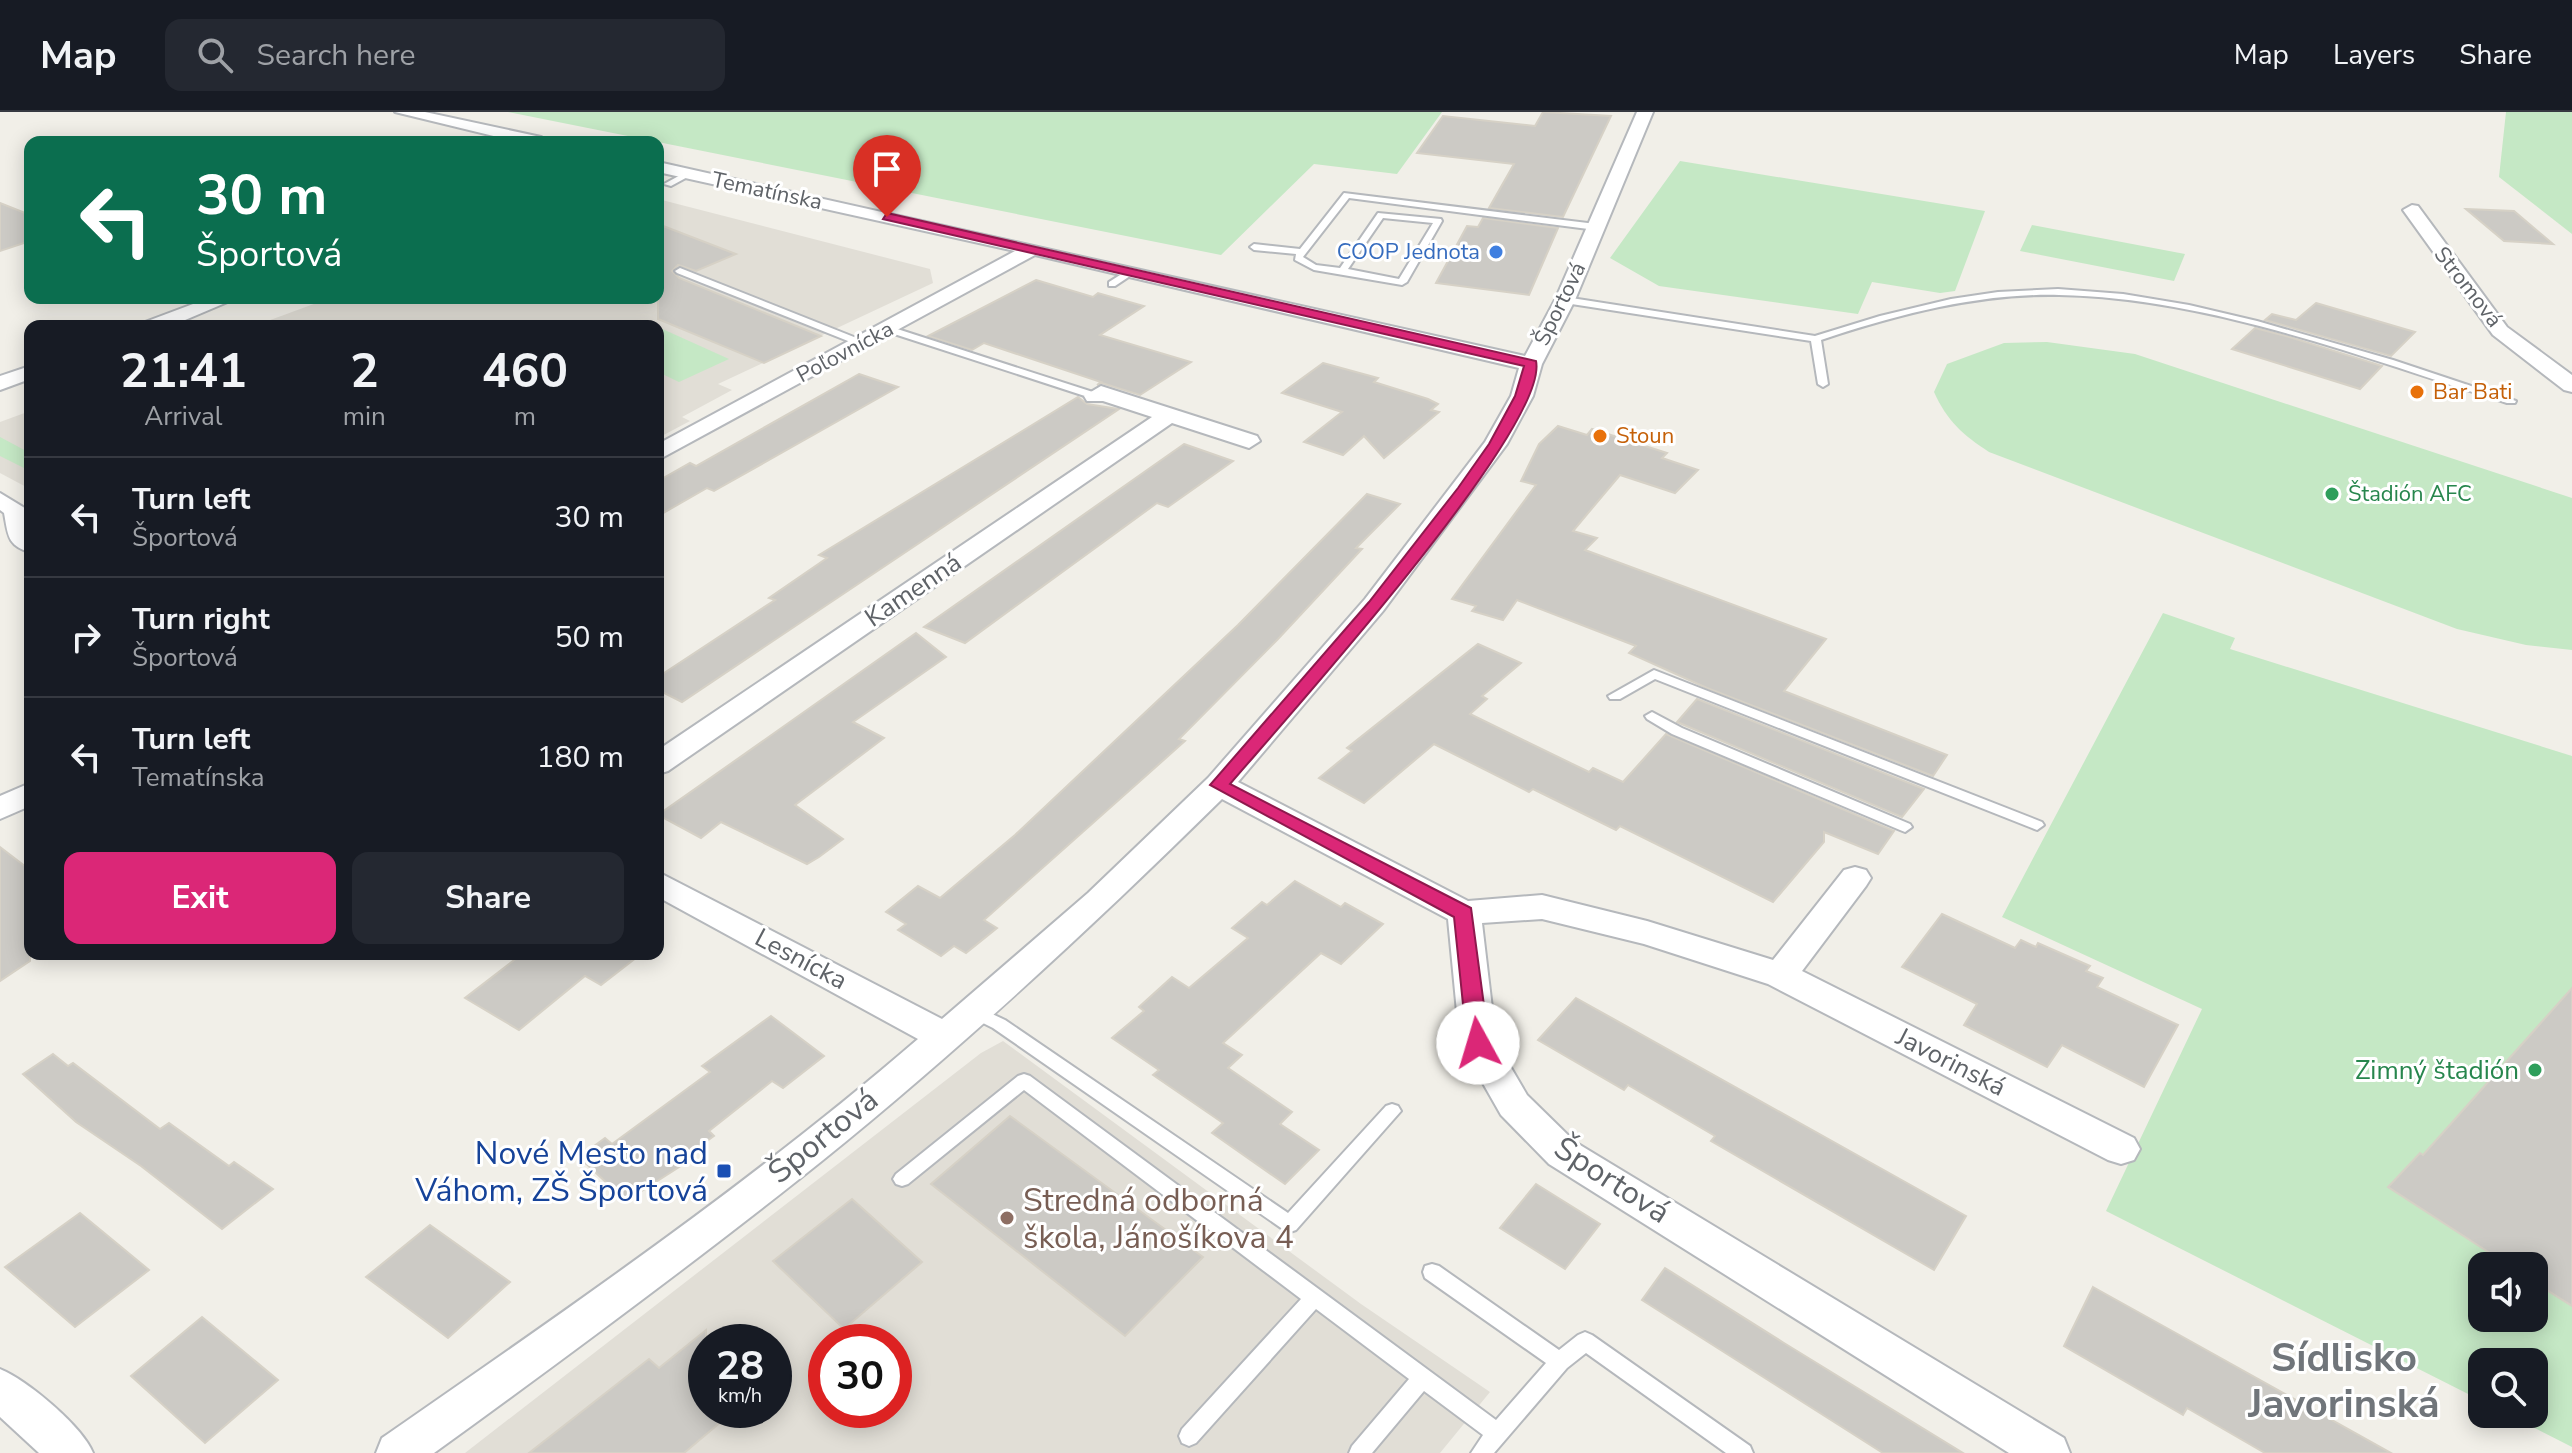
<!DOCTYPE html>
<meta charset="utf-8">
<style>
:root{--surface:#171b24;--page:#242831;--text:#f1f3f6;--muted:#9ea1a6;--line:#363941;--accent:#db2777}
body{margin:0;font-family:"Nunito Sans",sans-serif;background:var(--page);color:var(--text);height:100vh;display:flex;flex-direction:column;font-size:30px;white-space:nowrap}
*{box-sizing:border-box;margin:0}
p{font-size:26px;color:var(--muted)}
.icon{flex:none;width:44px;height:44px;fill:none;stroke:currentColor;stroke-width:2;stroke-linecap:round;stroke-linejoin:round}
.map{position:relative;flex:1;overflow:hidden}
.details{position:absolute;left:24px;top:208px;width:640px;height:640px;display:flex;flex-direction:column;background:var(--surface);border-radius:16px;box-shadow:0 4px 20px #0003}
.details>*{flex:none}
.guide{position:absolute;left:24px;top:24px;width:640px;height:168px;border-radius:16px;box-shadow:0 4px 20px #0003;background:#0b6e4f;color:#fff;overflow:hidden}
.controls{position:absolute;left:2468px;top:1140px;display:grid;gap:16px}
.controls a{display:grid;place-items:center;width:80px;height:80px;border-radius:16px;background:var(--surface);box-shadow:0 4px 20px #0003;font-size:40px}
.speed{position:absolute;left:688px;top:1212px;display:flex;gap:16px;font-size:40px;font-weight:700;text-align:center}
.speed>*{display:grid;place-content:center;width:104px;height:104px;border-radius:50%;background:var(--surface);box-shadow:0 4px 20px #0003;line-height:1}
.speed small{font-size:20px;font-weight:400}
.speed .limit{border:12px solid #d22;background:#fff;color:#111}
.pin{position:absolute;display:grid;place-items:center;width:68px;height:68px;color:#fff;margin:-82px -34px;border-radius:50% 50% 50% 0;rotate:-45deg;box-shadow:0 0 8px #0007}
.pin .icon{rotate:45deg}
.me{position:absolute;width:88px;margin:-44px;rotate:354deg;stroke-linejoin:round;filter:drop-shadow(0 0 6px #0008)}
.turn{display:flex;align-items:center;gap:28px;height:168px;padding:0 40px;font-size:36px}
.turn .icon{width:104px;height:104px;stroke-width:2.5}
.turn b{display:block;font-size:56px;line-height:68px}
.eta{display:flex;justify-content:space-evenly;align-items:center;height:136px;text-align:center}
.eta b{font-size:48px;font-weight:700;line-height:56px}
.primary-button{display:flex;gap:16px;margin-top:auto;padding:16px 40px}
.primary-button a{flex:1;height:92px;border-radius:16px;background:var(--accent);color:#fff;font-size:32px;font-weight:700;line-height:92px;text-align:center}
.primary-button a+a{background:var(--page);color:var(--text)}
ul{padding:0;list-style:none}
li{display:flex;align-items:center;gap:24px;height:120px;padding:0 40px;border-top:2px solid var(--line)}
li div{flex:1}
li b{display:block;font-size:30px}
li em{font-style:normal}
header{display:flex;align-items:center;gap:48px;box-sizing:border-box;height:112px;padding:0 40px;background:var(--surface);border-bottom:2px solid var(--line)}
header strong{font-size:38px}
nav{display:flex;gap:44px;margin-inline-start:auto;font-size:28px}
.search{width:560px;height:72px;background:var(--page);display:flex;align-items:center;gap:20px;box-sizing:border-box;padding:0 28px;border-radius:16px;color:var(--muted);font-size:30px}
.map>svg:first-child{display:block}
</style>
<header>
<strong>Map</strong>
<div class="search"><svg class="icon" aria-label="search" viewBox="0 0 24 24"><circle cx="10" cy="10" r="6"/><path d="M15 15l6 6"/></svg>Search here</div>
<nav><a>Map</a><a>Layers</a><a>Share</a></nav>
</header>
<div class="map">
<svg width="2572" height="1341" viewBox="0 0 2572 1341">
<rect width="100%" height="100%" fill="#f1efe8"/>
<g fill="#e1ded6" fill-rule="evenodd">
<polygon points="658,87 930,157 933,171 718,272 732,278 682,305 690,309 658,326 658,214 254,214 330,186 658,186"/>
<polygon points="30,299 30,377 0,361 0,310"/>
<path d="M 1003,929 L 1361,1192 L 1490,1280 L 1440,1341 L 465,1341 L 981,941 ZM 706,1230 L 774,1230 L 774,1298 L 706,1298 ZM 826,1230 L 894,1230 L 894,1298 L 826,1298 Z"/>
</g>
<g fill="#c5e8c5">
<polygon points="508,0 1442,0 1397,62 1314,52 1221,143"/>
<polygon points="2506,0 2572,0 2572,122 2499,65"/>
<polygon points="1680,49 1985,99 1955,179 1940,181 1872,170 1858,202 1659,174 1610,146"/>
<polygon points="2032,113 2185,142 2174,169 2020,139"/>
<polygon points="658,215 729,247 679,270 658,260"/>
<path d="M 2047,230 L 2135,242 L 2572,386 L 2572,538 L 2526,533 L 2457,517 L 1989,340 C 1963,323 1947,309 1934,280 L 1947,252 L 2004,231 Z"/>
<polygon points="0,325 30,341 30,359 0,344"/>
<polygon points="2163,501 2235,526 2230,537 2572,644 2572,876 2423,1043 2389,1075 2510,1154 2482,1154 2482,1206 2534,1206 2534,1170 2572,1194 2572,1335 2507,1302 2534,1302 2534,1250 2482,1250 2482,1289 2106,1099 2202,897 2002,805"/>
</g>
<g fill="#cccac5" stroke="#d6d1c6" stroke-width="2">
<polygon points="1543,0 1611,4 1563,105 1489,96 1514,52 1417,41 1443,4 1535,14"/>
<polygon points="0,91 30,103 30,129 0,139"/>
<polygon points="2466,97 2514,99 2553,132 2504,129"/>
<polygon points="1483,106 1558,116 1529,183 1436,171 1467,114 1478,115"/>
<polygon points="658,112 736,142 696,159 678,153 672,159 679,166 821,224 764,251 658,207"/>
<polygon points="1036,168 1093,185 1098,181 1144,194 1100,223 1191,250 1140,283 1102,271 1097,273 1101,270 984,231 972,238 928,224"/>
<polygon points="2316,191 2415,220 2391,244 2265,208 2272,202 2296,208"/>
<polygon points="2255,216 2286,224 2382,254 2360,277 2232,237"/>
<polygon points="1323,251 1378,266 1374,270 1428,287 1438,292 1431,298 1439,300 1384,346 1364,324 1343,343 1304,330 1342,300 1282,281"/>
<polygon points="859,262 898,275 714,379 707,376 658,404 658,369 690,351 696,354"/>
<polygon points="1078,285 1087,292 1119,297 682,590 658,578 658,565 775,488 769,486 827,446 819,443"/>
<polygon points="1558,314 1587,323 1592,317 1667,341 1662,346 1698,358 1675,381 1620,363 1573,419 1597,426 1585,438 1826,527 1784,579 1947,643 1933,664 1707,576 1629,541 1636,534 1517,488 1503,508 1472,499 1476,494 1452,487 1536,373 1521,369 1539,332"/>
<polygon points="1184,332 1233,349 1168,395 1157,391 965,531 924,515"/>
<polygon points="1367,382 1400,392 1356,436 1362,437 1278,527 1179,627 1185,629 984,808 997,816 966,841 954,834 941,844 898,818 906,812 886,800 918,774 940,786 1015,723 1238,513"/>
<polygon points="916,521 946,545 853,610 884,626 795,693 843,727 819,745 807,752 721,710 701,726 658,703"/>
<polygon points="1478,532 1521,551 1482,584 1487,587 1470,602 1589,660 1593,656 1623,670 1666,622 1894,719 1878,742 1824,720 1824,730 1773,790 1620,714 1616,718 1533,677 1529,680 1434,632 1364,691 1319,666 1352,639 1347,636"/>
<polygon points="1697,587 1924,677 1902,705 1677,610"/>
<polygon points="0,735 30,758 30,849 0,869"/>
<polygon points="1295,769 1341,795 1345,791 1383,812 1341,852 1321,841 1223,931 1242,943 1228,956 1292,1000 1280,1012 1319,1038 1285,1072 1212,1021 1223,1011 1153,963 1159,958 1112,926 1144,899 1139,895 1172,865 1189,876 1248,826 1232,816 1262,790 1267,793"/>
<polygon points="1942,802 2015,836 2021,828 2036,835 2038,831 2090,854 2086,859 2103,866 2097,875 2178,913 2144,975 2062,933 2047,955 1964,913 1977,892 1902,855"/>
<polygon points="522,842 641,842 601,873 585,864 519,918 465,886"/>
<polygon points="2572,876 2572,1194 2534,1170 2534,1154 2510,1154 2388,1075 2420,1041 2423,1043"/>
<polygon points="1576,886 1966,1104 1934,1158 1711,1029 1715,1024 1628,973 1624,978 1538,928"/>
<polygon points="771,904 824,944 783,976 772,969 709,1019 714,1024 685,1045 690,1048 626,1089 579,1045 605,1026 612,1032 710,960 702,954"/>
<polygon points="53,942 68,954 73,951 160,1017 169,1011 229,1054 234,1050 273,1077 222,1117 141,1054 76,1010 23,962"/>
<polygon points="1010,1004 1203,1145 1125,1224 931,1072"/>
<polygon points="1536,1072 1600,1112 1565,1157 1500,1116"/>
<polygon points="852,1087 922,1150 844,1217 773,1149"/>
<polygon points="80,1101 149,1158 75,1215 5,1155"/>
<polygon points="430,1113 510,1170 448,1226 366,1165"/>
<polygon points="1665,1156 1784,1231 1963,1341 1883,1341 1642,1188"/>
<polygon points="2093,1175 2183,1225 2391,1341 2265,1341 2187,1296 2183,1303 2064,1234"/>
<polygon points="202,1205 278,1268 205,1331 131,1264"/>
<polygon points="706,1218 706,1298 735,1298 684,1341 529,1341 649,1247 659,1256"/>
</g>
<g fill="none" stroke-linecap="round" stroke-linejoin="round">
<g stroke="#b5b8bc" stroke-width="4">
<g id="service">
<polygon points="686,60 693,62 671,74 664,72"/>
<path d="M 1344,81 L 1596,112 L 1600,115 L 1596,118 L 1349,86 L 1303,145 L 1316,153 L 1340,156 L 1378,101 L 1441,107 L 1442,109 L 1407,170 L 1402,173 L 1314,158 L 1295,148 L 1296,142 L 1254,138 L 1250,135 L 1254,132 L 1300,137 ZM 1383,106 L 1433,111 L 1399,167 L 1348,157 Z"/>
<polygon points="680,156 864,229 866,231 858,233 677,161 675,159"/>
<polygon points="1128,158 1136,160 1115,174 1109,174 1109,170"/>
<path d="M 2058,177 L 2123,182 L 2189,193 L 2257,209 L 2393,248 L 2516,289 L 2515,291 L 2507,291 C 2364,246 2211,186 2059,183 C 1978,181 1897,203 1821,228 L 1828,272 L 1823,275 L 1818,272 L 1811,229 L 1565,191 L 1560,188 L 1565,185 L 1815,224 L 1880,204 L 1951,187 L 1998,180 Z"/>
<polygon points="888,214 1099,282 1100,284 1091,286 885,219 883,217"/>
<polygon points="1654,558 2042,710 2044,713 2037,718 2032,716 1655,567 1620,587 1610,587 1608,584"/>
<polygon points="1652,600 1682,616 1910,712 1912,715 1905,720 1900,718 1672,622 1647,607 1645,604"/>
<polygon points="973,893 1005,908 1288,1101 1386,994 1392,992 1398,994 1401,999 1296,1118 1290,1120 1284,1118 993,916 967,903 965,899 967,895"/>
<polygon points="1024,962 1030,964 1496,1308 1546,1251 1425,1166 1423,1160 1425,1154 1432,1152 1439,1154 1559,1238 1578,1223 1585,1220 1592,1223 1750,1334 1753,1341 1726,1341 1586,1241 1567,1256 1494,1341 1471,1341 1483,1323 1424,1279 1372,1341 1349,1341 1352,1334 1409,1267 1316,1197 1196,1331 1189,1334 1182,1331 1179,1324 1182,1317 1301,1187 1024,978 908,1072 902,1074 896,1072 893,1067 896,1062 1018,964"/>
</g>
</g>
<g stroke="#b5b8bc" stroke-width="4">
<g id="minor">
<polygon points="395,0 425,0 541,25 549,30 518,30"/>
<path d="M 1637,0 L 1653,0 L 1575,188 L 1542,252 L 1533,284 L 1507,332 L 1383,499 L 1238,670 L 1468,789 L 1542,783 L 1647,809 L 1773,848 L 1844,758 L 1855,755 L 1866,758 L 1871,766 L 1866,774 L 1802,859 L 2134,1026 L 2140,1037 L 2134,1048 L 2121,1052 L 2108,1048 L 1768,872 L 1644,832 L 1542,807 L 1482,811 L 1496,930 L 1527,983 L 1575,1030 L 2064,1326 L 2070,1341 L 2009,1341 L 1549,1052 L 1501,1003 L 1460,931 L 1448,807 L 1222,687 C 1087,820 947,950 798,1068 C 679,1162 557,1252 434,1341 L 376,1341 L 382,1326 C 565,1199 750,1072 918,927 L 658,785 L 658,760 L 942,907 L 1088,781 L 1208,666 L 1365,487 L 1485,330 L 1511,284 L 1519,256 L 1035,143 L 658,348 L 658,332 L 1015,139 L 658,60 L 658,50 L 1525,244 L 1555,188 Z"/>
<polygon points="2412,93 2418,94 2507,215 2572,263 2572,280 2564,278 2493,223 2403,98"/>
<polygon points="209,186 237,186 171,214 142,214 145,210"/>
<polygon points="30,254 30,267 0,278 0,264"/>
<polygon points="1101,274 1257,324 1260,329 1249,336 1172,311 668,659 658,662 658,638 1152,305 1103,289 1087,289 1084,284"/>
<path d="M 0,381 L 28,398 L 30,440 C 7,434 8,422 4,401 L 0,398 Z"/>
<polygon points="30,671 30,694 0,707 0,684"/>
<path d="M 0,1257 C 27,1268 82,1314 93,1341 L 39,1341 L 0,1305 Z"/>
</g>
</g>
<use href="#service" fill="#fff" fill-rule="evenodd"/>
<use href="#minor" fill="#fff" fill-rule="evenodd"/>
</g>
<path fill="#db2777" stroke="#8e194d" stroke-width="2" d="M 887,101 L 1536,249 C 1550,315 1283,610 1230,672 L 1471,796 L 1489,931 L 1486,936 L 1478,939 L 1467,931 L 1454,805 L 1210,673 L 1369,490 L 1458,376 L 1489,332 L 1515,284 L 1524,254 L 883,107 Z"/>
<circle fill="#3f7fe0" stroke="#fff" stroke-width="3" cx="1496" cy="140" r="8"/>
<g fill="#e8710a" stroke="#fff" stroke-width="3">
<circle cx="2417" cy="280" r="8"/>
<circle cx="1600" cy="324" r="8"/>
</g>
<g fill="#2e9e5b" stroke="#fff" stroke-width="3">
<circle cx="2332" cy="382" r="8"/>
<circle cx="2535" cy="958" r="8"/>
</g>
<rect fill="#1a4fb4" stroke="#fff" stroke-width="3" x="716" y="1051" width="16" height="16" rx="4"/>
<circle fill="#8d6e63" stroke="#fff" stroke-width="3" cx="1007" cy="1106" r="8"/>
<g text-anchor="middle" dominant-baseline="central" stroke-width="6" stroke-linejoin="round" paint-order="stroke">
<g font-size="22" fill="#5f6368" stroke="#fff">
<text transform="translate(767 79) rotate(12)">Tematínska</text>
<text transform="translate(2468 175) rotate(52)">Stromová</text>
<text transform="translate(1560 192) rotate(-64)">Športová</text>
<text transform="translate(845 240) rotate(-28)">Poľovnícka</text>
</g>
<g font-size="22" fill="#366cbe" stroke="#fff" text-anchor="end">
<text x="1480" y="140">COOP Jednota</text>
</g>
<g font-size="22" fill="#c56008" stroke="#fff" text-anchor="start">
<text x="2433" y="280">Bar Bati</text>
<text x="1616" y="324">Stoun</text>
</g>
<g font-size="22" fill="#27864d" stroke="#fff" text-anchor="start">
<text x="2348" y="382">Štadión AFC</text>
</g>
<g font-size="26" fill="#5f6368" stroke="#fff">
<text transform="translate(913 478) rotate(-34)">Kamenná</text>
<text transform="translate(801 847) rotate(28)">Lesnícka</text>
<text transform="translate(1951 950) rotate(27)">Javorinská</text>
</g>
<g font-size="26" fill="#27864d" stroke="#fff" text-anchor="end">
<text x="2519" y="958">Zimný štadión</text>
</g>
<g font-size="32" fill="#5f6368" stroke="#fff">
<text transform="translate(823 1024) rotate(-39)">Športová</text>
<text transform="translate(1612 1068) rotate(33)">Športová</text>
</g>
<g font-size="32" fill="#164399" stroke="#fff" text-anchor="end">
<text x="708" y="1041">Nové Mesto nad<tspan x="708" dy="37">Váhom, ZŠ Športová</tspan></text>
</g>
<g font-size="32" fill="#785e54" stroke="#fff" text-anchor="start">
<text x="1023" y="1088">Stredná odborná<tspan x="1023" dy="37">škola, Jánošíkova 4</tspan></text>
</g>
<g font-size="40" font-weight="bold" fill="#70757a" stroke="#fff">
<text x="2344" y="1246">Sídlisko<tspan x="2344" dy="46">Javorinská</tspan></text>
</g>
</g>
</svg>
<div class="controls">
<a><svg class="icon" aria-label="sound" viewBox="0 0 24 24"><path d="M4 9h4l5-4v14l-5-4H4zM17 9q2 3 0 6"/></svg></a>
<a><svg class="icon" aria-label="search" viewBox="0 0 24 24"><circle cx="10" cy="10" r="6"/><path d="M15 15l6 6"/></svg></a>
</div>
<div class="speed"><div>28<small>km/h</small></div><div class="limit">30</div></div>
<div class="pin" style="left:887px;top:105px;background:#d93025"><svg class="icon" aria-label="arrive" viewBox="0 0 24 24"><path d="M6 21V4h12l-3 4 3 4H6"/></svg></div>
<svg class="me" style="left:1478px;top:931px" viewBox="-20 -20 40 40"><circle r="19" fill="#fff"/><path d="M0-13L10 11 0 6-10 11z" fill="#db2777"/></svg>
<div class="guide">
<div class="turn"><svg class="icon" aria-label="left" viewBox="0 0 24 24"><path d="M17 20v-9H6M10 6l-5 5 5 5"/></svg><div><b>30 m</b>Športová</div></div>
</div>
<section class="details">
<div class="eta">
<div><b>21:41</b><p>Arrival</p></div>
<div><b>2</b><p>min</p></div>
<div><b>460</b><p>m</p></div>
</div>
<ul>
<li><svg class="icon" aria-label="left" viewBox="0 0 24 24"><path d="M17 20v-9H6M10 6l-5 5 5 5"/></svg><div><b>Turn left</b><p>Športová</p></div><em>30 m</em></li>
<li><svg class="icon" aria-label="right" viewBox="0 0 24 24"><path d="M7 20v-9h11M14 6l5 5-5 5"/></svg><div><b>Turn right</b><p>Športová</p></div><em>50 m</em></li>
<li><svg class="icon" aria-label="left" viewBox="0 0 24 24"><path d="M17 20v-9H6M10 6l-5 5 5 5"/></svg><div><b>Turn left</b><p>Tematínska</p></div><em>180 m</em></li>
</ul>
<div class="primary-button"><a>Exit</a><a>Share</a></div>
</section>
</div>
